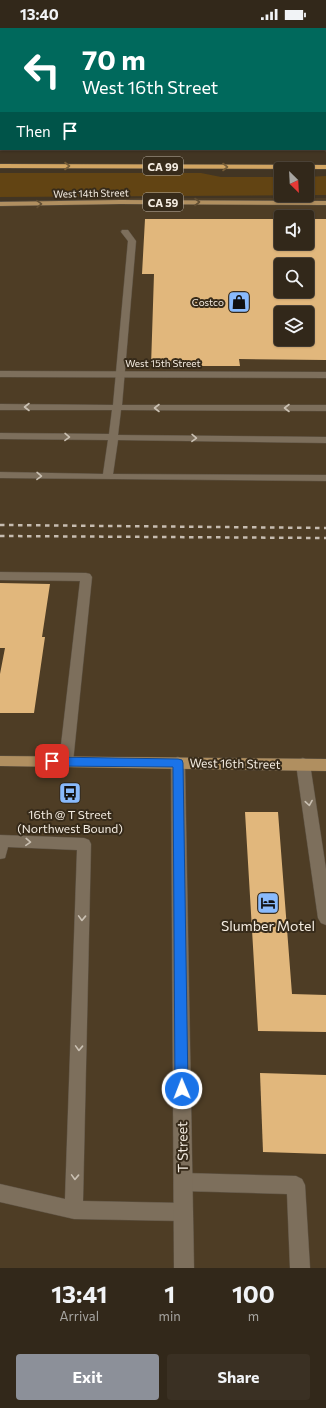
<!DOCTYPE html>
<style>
:root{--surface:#32281a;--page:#3a3023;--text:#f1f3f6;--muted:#a8a6a2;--line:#4d4439;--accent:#8c9099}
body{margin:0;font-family:Commissioner,sans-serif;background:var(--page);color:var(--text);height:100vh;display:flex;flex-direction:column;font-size:15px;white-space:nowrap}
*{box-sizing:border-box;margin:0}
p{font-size:13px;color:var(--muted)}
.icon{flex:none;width:22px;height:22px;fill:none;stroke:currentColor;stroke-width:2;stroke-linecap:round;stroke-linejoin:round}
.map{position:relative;height:1240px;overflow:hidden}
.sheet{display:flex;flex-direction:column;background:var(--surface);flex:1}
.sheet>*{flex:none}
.banner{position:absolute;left:0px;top:0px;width:326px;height:122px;box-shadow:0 1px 3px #0004,0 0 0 1px var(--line);background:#00695c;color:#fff;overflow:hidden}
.needle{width:26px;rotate:156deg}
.controls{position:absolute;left:274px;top:134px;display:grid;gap:8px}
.controls a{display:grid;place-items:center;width:40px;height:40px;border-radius:4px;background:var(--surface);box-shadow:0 1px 3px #0004,0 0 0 1px var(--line);font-size:20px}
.pin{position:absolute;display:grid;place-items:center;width:34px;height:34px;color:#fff;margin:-17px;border-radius:8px;box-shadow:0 2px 6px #0006}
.me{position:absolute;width:44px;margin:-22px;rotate:359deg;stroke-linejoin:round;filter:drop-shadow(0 0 3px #0008)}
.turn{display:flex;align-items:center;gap:14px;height:84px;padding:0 16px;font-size:18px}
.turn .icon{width:52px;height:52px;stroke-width:2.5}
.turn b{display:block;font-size:28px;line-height:34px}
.then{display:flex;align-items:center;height:38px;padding:0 16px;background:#0003;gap:8px;font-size:15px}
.eta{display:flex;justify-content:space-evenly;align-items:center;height:68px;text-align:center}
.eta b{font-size:24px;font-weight:700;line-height:28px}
.action{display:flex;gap:8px;margin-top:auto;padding:8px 16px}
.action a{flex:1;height:46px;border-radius:4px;background:var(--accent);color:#fff;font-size:16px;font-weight:700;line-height:46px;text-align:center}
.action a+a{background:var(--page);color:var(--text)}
.status{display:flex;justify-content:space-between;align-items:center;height:28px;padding:0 20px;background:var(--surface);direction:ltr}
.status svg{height:11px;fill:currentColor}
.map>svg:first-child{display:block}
</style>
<div class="status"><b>13:40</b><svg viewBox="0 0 49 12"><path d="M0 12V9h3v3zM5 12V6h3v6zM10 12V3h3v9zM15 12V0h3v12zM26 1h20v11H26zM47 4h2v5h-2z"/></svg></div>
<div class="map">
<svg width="326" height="1240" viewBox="0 0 326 1240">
<rect width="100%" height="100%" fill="#423523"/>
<path fill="#4e3d25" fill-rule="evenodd" d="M 136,170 L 326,170 L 326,1240 L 0,1240 L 0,174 ZM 281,189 L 307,189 L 307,215 L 281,215 ZM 281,237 L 307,237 L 307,263 L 281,263 ZM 281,285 L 307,285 L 307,311 L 281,311 Z"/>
<polygon fill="#624413" points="0,145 201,145 221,149 281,149 281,167 307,167 307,149 326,148 326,167 0,169"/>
<g fill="#e1b77c" fill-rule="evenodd">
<path d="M 145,191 L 281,191 L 281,215 L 307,215 L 307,191 L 326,191 L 326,332 L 239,331 L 240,338 L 151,338 L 154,246 L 142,246 ZM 281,237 L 307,237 L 307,263 L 281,263 ZM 281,285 L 307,285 L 307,311 L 281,311 Z"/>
<polygon points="0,555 50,556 42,609 45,609 34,685 0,685 0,646 5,620 0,620"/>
<polygon points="245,784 278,784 292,966 326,967 326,1004 258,1003"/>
<polygon points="260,1045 326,1047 326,1126 263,1124"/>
</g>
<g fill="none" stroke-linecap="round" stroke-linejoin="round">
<g stroke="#5d5243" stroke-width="1">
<g id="lane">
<rect x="0" y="33" width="1" height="4"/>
<polygon points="325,46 326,47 326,54 325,53"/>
<polygon points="122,202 128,202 136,213 122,377 326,377 326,383 121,382 118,407 326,409 326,415 118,412 113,446 326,447 326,453 0,450 0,444 103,446 108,412 0,411 0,405 109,406 112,382 0,382 0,376 113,377 128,213 121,204"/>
<polygon points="0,544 86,545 90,546 92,549 73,734 71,738 66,739 61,738 59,734 80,553 0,552"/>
<polygon points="303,730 308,732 310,736 326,841 326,897 321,895 318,890 296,736 298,732"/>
<polygon points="0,807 84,810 89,812 91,816 83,1173 183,1175 190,1177 192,1184 190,1191 183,1193 74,1191 0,1174 0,1156 65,1171 77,822 8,819 5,830 0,831"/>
<polygon points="183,1145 296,1148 302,1151 305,1157 310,1240 290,1240 287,1166 183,1163 177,1160 174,1154 177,1148"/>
</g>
</g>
<g stroke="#5d5243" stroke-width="1">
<g id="street">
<rect x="199" y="0" width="4" height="1"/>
<rect x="325" y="10" width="1" height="2"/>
<polygon points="178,729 183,731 185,735 194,1240 174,1240 171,735 173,731"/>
</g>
</g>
<g stroke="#5d5243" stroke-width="1">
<polygon id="secondary" points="0,343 326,344 326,350 0,349"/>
</g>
<g stroke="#5d5243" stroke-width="1">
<g id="primary">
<rect x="0" y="81" width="1" height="4"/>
<rect x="325" y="83" width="1" height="4"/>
<polygon points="120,172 326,173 326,177 120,176 0,178 0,174"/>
<polygon points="0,728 326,731 326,743 0,738"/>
</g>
</g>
<g stroke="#5d5243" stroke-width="1">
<g id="highway">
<polygon points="0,118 1,121 3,121 0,122"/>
<polygon points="325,119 326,123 323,122 322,121 325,121"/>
<polygon points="0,136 326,137 326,141 0,140"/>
</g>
</g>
<use href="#lane" fill="#7d6f5c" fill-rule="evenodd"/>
<use href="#street" fill="#7d6f5c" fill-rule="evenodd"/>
<use href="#secondary" fill="#7d6f5c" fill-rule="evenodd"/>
<use href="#primary" fill="#b08f60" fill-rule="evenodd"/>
<use href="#highway" fill="#d2a562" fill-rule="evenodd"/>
<g stroke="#c6bcb0" stroke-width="2.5" stroke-dasharray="4.5 4.5" stroke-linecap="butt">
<polyline points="0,497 326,500"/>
<polyline points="0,508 326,510"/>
</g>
</g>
<defs><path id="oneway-chevron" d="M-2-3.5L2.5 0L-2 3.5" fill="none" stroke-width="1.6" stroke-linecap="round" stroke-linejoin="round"/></defs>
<g stroke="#755c37">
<use href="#oneway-chevron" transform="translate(67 138)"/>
<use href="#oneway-chevron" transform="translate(225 139)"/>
</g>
<g stroke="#614e32">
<use href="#oneway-chevron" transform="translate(197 174)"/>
<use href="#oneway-chevron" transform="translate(39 176) rotate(-1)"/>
</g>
<g stroke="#cac0b2">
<use href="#oneway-chevron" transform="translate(27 379) rotate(-180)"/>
<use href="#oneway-chevron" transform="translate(157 380) rotate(-180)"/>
<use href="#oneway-chevron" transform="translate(287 380) rotate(-180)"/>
<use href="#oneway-chevron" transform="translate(67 409) rotate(1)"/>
<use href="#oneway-chevron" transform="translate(194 410) rotate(1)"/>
<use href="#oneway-chevron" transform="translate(39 448) rotate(1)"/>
<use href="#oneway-chevron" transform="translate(309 775) rotate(81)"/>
<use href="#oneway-chevron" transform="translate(28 814) rotate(3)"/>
<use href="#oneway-chevron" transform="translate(82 890) rotate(92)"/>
<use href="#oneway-chevron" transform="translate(79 1020) rotate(92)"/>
<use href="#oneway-chevron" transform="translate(75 1149) rotate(92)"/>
</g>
<polygon fill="#1a73e8" stroke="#114b97" points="52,729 178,731 182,732 183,735 188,1061 186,1065 182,1067 177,1065 175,1061 173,739 52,738 49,736 47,733 49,730"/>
<defs>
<g id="shop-square" transform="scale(1.15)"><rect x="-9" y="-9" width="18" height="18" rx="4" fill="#89bafc" stroke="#372b1a"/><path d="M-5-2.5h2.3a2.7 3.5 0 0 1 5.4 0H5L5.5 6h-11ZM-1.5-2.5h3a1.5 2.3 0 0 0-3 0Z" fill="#111"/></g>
<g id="bus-square" transform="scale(1.15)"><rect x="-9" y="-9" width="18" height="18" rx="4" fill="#89bafc" stroke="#372b1a"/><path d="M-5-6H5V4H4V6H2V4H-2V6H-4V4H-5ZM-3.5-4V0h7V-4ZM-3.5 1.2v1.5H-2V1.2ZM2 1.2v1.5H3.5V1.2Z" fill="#111"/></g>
<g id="hotel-square" transform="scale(1.15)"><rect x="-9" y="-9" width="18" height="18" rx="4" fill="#89bafc" stroke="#372b1a"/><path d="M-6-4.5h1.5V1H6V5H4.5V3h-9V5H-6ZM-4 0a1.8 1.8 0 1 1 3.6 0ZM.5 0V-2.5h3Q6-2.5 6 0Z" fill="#111"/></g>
</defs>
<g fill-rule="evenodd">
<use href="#shop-square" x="239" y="274"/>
<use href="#bus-square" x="70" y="765"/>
<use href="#hotel-square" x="268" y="875"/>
</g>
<g text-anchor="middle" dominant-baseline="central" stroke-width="4" stroke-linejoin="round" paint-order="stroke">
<g font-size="10" fill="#f4ece1" stroke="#372b1a">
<text transform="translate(91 165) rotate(-1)">West 14th Street</text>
<text x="163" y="335">West 15th Street</text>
</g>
<g font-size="10" fill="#f4ece1" stroke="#372b1a" text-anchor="end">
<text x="224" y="274">Costco</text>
</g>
<g fill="#372b1a" stroke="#bbb2a5" stroke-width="1">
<rect x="143" y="129" width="40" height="18" rx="3"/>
<rect x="143" y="165" width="40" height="18" rx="3"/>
</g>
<g font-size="11" font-weight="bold" fill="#f4ece1">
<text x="163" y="138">CA 99</text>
<text x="163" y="174">CA 59</text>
</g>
<g font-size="12" fill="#f4ece1" stroke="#372b1a">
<text transform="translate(235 735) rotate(1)">West 16th Street</text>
</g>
<g font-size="12" fill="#f4ece1" stroke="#372b1a">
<text x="70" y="786">16th @ T Street<tspan x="70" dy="14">(Northwest Bound)</tspan></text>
</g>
<g font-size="14" fill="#f4ece1" stroke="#372b1a">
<text x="268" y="897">Slumber Motel</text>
</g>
<g font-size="14" fill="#f4ece1" stroke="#372b1a">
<text transform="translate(182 1119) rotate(-91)">T Street</text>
</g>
</g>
</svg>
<div class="controls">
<a><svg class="needle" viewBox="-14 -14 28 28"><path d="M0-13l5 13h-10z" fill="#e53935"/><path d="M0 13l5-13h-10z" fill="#a8a6a2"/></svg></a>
<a><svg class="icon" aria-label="sound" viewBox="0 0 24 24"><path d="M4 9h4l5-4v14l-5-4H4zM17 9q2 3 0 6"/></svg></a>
<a><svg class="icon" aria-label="search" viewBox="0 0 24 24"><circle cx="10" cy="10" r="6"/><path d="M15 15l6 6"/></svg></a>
<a><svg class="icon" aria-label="layers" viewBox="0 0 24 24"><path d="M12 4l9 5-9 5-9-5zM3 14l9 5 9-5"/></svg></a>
</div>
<div class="pin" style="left:52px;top:733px;background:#d93025"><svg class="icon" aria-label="arrive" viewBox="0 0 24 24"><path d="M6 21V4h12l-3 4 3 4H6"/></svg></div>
<svg class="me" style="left:182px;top:1061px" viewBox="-20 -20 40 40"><circle r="17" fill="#1a73e8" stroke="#fff" stroke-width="3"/><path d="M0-11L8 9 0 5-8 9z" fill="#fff"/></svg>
<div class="banner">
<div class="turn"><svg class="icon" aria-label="left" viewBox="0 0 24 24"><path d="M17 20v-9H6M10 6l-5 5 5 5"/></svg><div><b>70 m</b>West 16th Street</div></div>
<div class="then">Then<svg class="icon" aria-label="arrive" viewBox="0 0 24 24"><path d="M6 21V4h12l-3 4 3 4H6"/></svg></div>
</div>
</div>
<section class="sheet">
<div class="eta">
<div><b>13:41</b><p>Arrival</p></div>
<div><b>1</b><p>min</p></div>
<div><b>100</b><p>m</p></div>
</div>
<div class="action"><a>Exit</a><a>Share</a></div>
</section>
